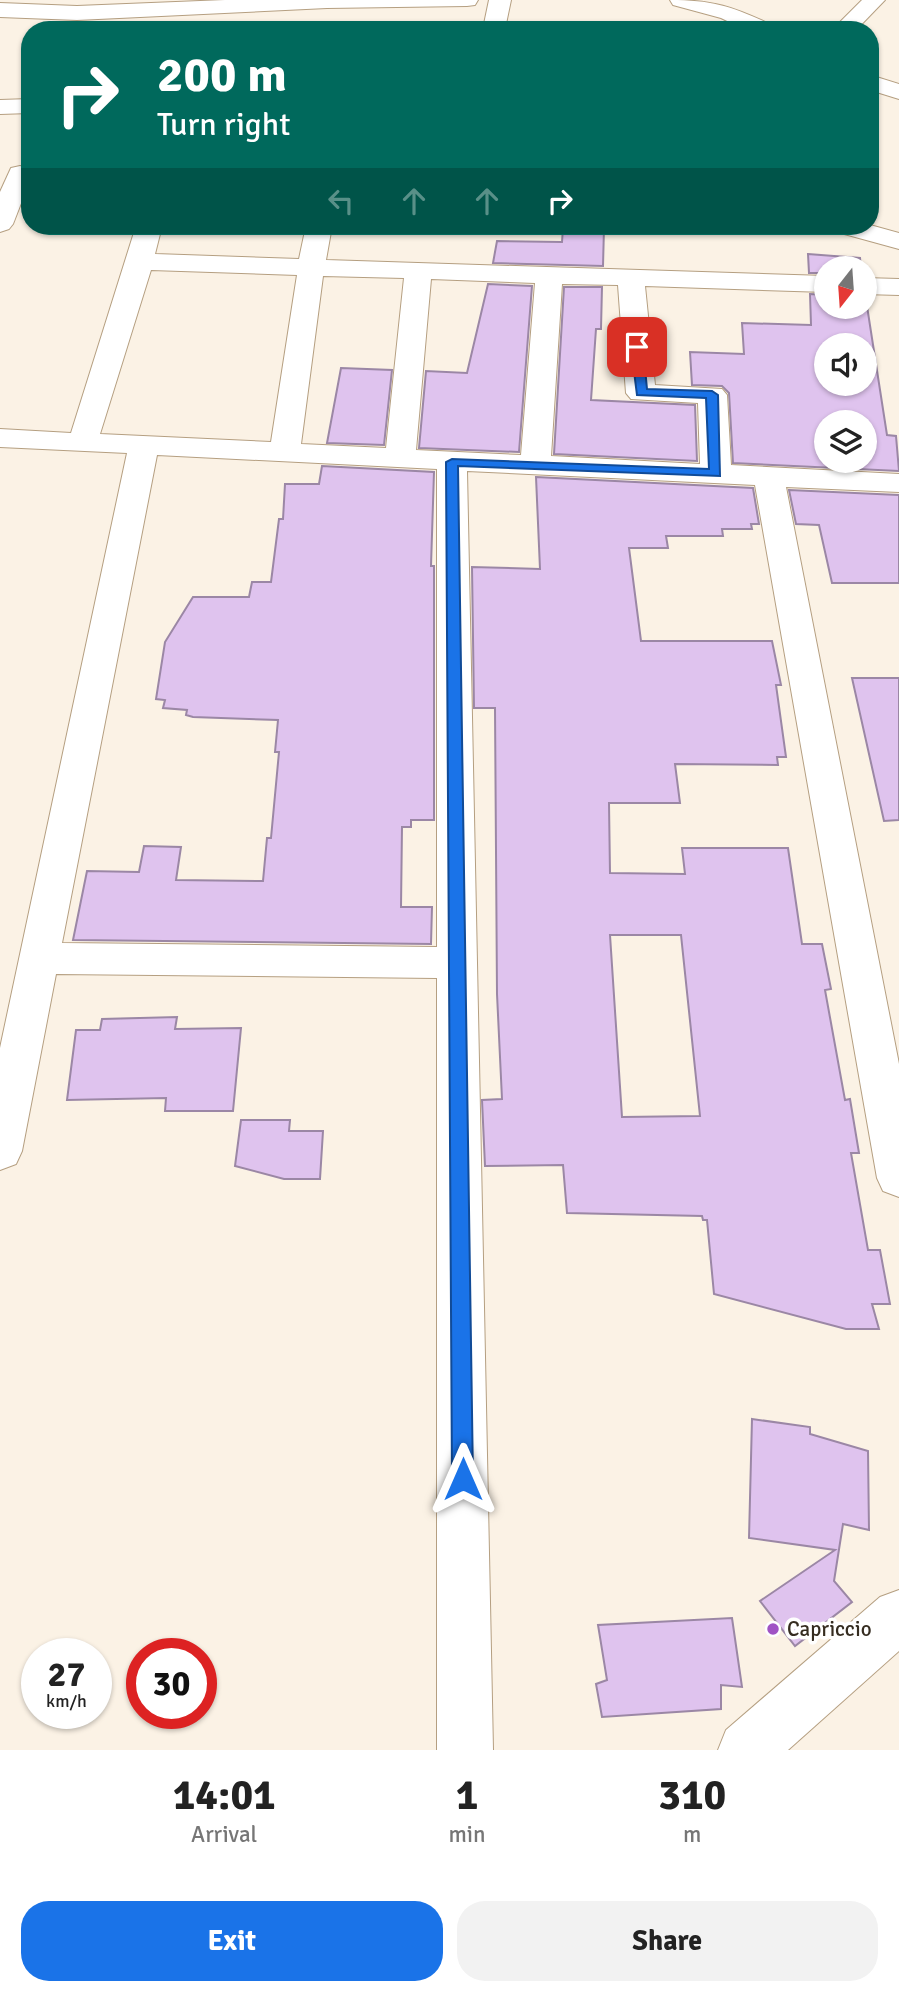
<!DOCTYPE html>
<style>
:root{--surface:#fff;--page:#f2f2f2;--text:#222;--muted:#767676;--accent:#1a73e8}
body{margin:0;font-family:Signika,sans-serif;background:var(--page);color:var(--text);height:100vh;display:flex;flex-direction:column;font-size:26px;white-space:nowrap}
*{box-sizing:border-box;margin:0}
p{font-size:23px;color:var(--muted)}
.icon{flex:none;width:38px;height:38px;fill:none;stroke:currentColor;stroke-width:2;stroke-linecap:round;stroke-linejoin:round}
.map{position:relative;height:1750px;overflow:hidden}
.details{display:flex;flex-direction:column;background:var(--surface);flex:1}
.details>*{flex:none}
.top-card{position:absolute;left:21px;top:21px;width:858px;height:214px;border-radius:28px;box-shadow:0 2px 5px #0004;background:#00695c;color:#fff;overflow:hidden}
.needle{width:46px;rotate:197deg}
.buttons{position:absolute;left:814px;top:256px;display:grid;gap:14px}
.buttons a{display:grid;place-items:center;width:63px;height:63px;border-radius:50%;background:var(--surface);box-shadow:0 2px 5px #0004;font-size:35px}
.speed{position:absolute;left:21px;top:1638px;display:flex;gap:14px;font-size:35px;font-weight:700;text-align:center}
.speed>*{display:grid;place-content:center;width:91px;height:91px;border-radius:50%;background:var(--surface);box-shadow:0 2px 5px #0004;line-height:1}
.speed small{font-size:18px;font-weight:400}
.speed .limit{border:10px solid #d22;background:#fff;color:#111}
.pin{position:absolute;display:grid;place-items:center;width:60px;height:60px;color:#fff;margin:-30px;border-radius:14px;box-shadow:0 4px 10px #0006}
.me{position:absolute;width:77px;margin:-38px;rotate:0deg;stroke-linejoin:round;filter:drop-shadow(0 0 5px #0008)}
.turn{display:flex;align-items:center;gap:24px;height:147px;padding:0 21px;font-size:32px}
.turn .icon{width:91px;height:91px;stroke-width:2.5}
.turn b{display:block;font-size:49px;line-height:60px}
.lanes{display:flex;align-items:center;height:66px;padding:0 21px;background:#0003;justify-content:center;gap:35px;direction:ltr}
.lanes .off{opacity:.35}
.eta{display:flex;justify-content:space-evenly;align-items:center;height:119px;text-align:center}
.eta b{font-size:42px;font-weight:700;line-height:49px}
.cta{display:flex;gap:14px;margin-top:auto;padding:14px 21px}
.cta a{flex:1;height:80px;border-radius:28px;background:var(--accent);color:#fff;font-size:28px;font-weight:700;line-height:80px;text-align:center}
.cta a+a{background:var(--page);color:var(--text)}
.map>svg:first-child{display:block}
</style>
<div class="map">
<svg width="899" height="1750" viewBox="0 0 899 1750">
<rect width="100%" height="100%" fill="#fbf2e5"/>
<g fill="#dfc3ee" stroke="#9b87a5" stroke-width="2" fill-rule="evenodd">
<polygon points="567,227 604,228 603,266 493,263 497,241 562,242 563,228"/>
<polygon points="808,254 860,258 861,268 826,268 826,273 809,273"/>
<polygon points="488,284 532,286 519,452 419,448 426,371 467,373"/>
<polygon points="564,287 602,287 601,329 596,329 591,400 695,405 697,461 554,454"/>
<path d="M 810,294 L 826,295 L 826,306 L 867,306 L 887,435 L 896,436 L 899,471 L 733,463 L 729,393 L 722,386 L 692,385 L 690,352 L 744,354 L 742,323 L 811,325 ZM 826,345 L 864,345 L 864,383 L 826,383 ZM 826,422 L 864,422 L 864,460 L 826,460 Z"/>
<polygon points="341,368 392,370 384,445 327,443"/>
<polygon points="322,466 434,472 431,566 434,566 434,820 411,820 411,827 402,827 401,907 432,907 431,944 73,940 87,871 139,872 144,846 181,847 176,880 263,881 267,838 271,838 279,752 275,752 278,720 193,717 186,715 187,710 163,708 165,700 156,699 165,642 193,597 249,597 252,582 271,582 279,519 283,519 285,484 319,484"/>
<path d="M 536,477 L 753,488 L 759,524 L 751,524 L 752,529 L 722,529 L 723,536 L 666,536 L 668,548 L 629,548 L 641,641 L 772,641 L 781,685 L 776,685 L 786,757 L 777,757 L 778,765 L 675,764 L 680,803 L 609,803 L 610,873 L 685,874 L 682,848 L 788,848 L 802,944 L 822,944 L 831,989 L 825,990 L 845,1100 L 850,1099 L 859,1153 L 851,1153 L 868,1250 L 880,1250 L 890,1304 L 872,1304 L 879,1329 L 846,1329 L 714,1294 L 707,1220 L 703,1220 L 702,1216 L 567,1213 L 563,1165 L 485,1166 L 482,1100 L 502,1099 L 497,994 L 495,708 L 474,708 L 472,567 L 540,569 ZM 610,935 L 681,935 L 700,1116 L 622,1117 Z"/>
<polygon points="789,490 899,495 899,583 832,583 819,525 796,524"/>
<polygon points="852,678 899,678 899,820 884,821"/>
<polygon points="177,1017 175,1029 241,1028 233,1111 165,1111 166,1098 67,1100 76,1030 100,1030 102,1019"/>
<polygon points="241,1120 290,1120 289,1131 323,1131 320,1179 284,1179 235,1166"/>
<polygon points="752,1419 810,1427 810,1434 868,1451 869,1530 843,1524 834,1581 852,1602 795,1646 760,1601 835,1550 749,1538"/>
<polygon points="732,1618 742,1687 721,1685 721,1709 602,1717 596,1684 607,1680 598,1625"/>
</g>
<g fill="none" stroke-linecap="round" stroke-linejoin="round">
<g stroke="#b59f81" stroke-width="2">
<g id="minor">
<polygon points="225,0 478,0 475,5 467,6 327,8 77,20 0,17 0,3 77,6"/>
<polygon points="489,0 511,0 506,24 508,30 486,30 484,24"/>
<path d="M 670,0 C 714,0 733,7 772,25 L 775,30 L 746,30 L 721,18 L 673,5 Z"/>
<polygon points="862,0 885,0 856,30 832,30"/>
<polygon points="870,75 899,84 899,99 870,90"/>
<polygon points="30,99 30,113 0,114 0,100"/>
<polygon points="20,166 30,169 30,180 13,224 9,229 0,232 0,192 11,168"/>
<polygon points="870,225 899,233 899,249 837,232 833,226"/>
<path d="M 136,226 L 162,226 L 155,254 L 299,259 L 306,226 L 332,226 L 326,260 L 826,276 L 826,292 L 645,286 L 655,385 L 722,389 L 727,395 L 731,465 L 899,474 L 899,492 L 786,487 L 899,1064 L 899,1197 L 883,1191 L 877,1178 L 755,485 L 467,471 L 493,1750 L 437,1750 L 437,978 L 56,974 L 22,1151 L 16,1164 L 0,1170 L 0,1048 L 127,453 L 0,447 L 0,429 L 71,433 ZM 151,270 L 297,275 L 271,442 L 100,434 ZM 323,276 L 404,278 L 386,448 L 301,444 ZM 431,279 L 535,283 L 521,455 L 416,450 ZM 562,284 L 618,285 L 626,393 L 631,399 L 698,403 L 700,464 L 551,456 ZM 157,455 L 437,469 L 437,947 L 62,943 Z"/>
<polygon points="864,278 899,279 899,295 864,294"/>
<polygon points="899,1590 899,1651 788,1750 718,1750 726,1730 880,1597"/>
</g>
</g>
<use href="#minor" fill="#fff" fill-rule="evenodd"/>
</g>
<polygon fill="#1a73e8" stroke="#114b97" stroke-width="2" points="637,344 643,347 647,389 712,391 718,395 720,476 458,466 473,1479 470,1486 463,1489 455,1486 452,1479 446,462 452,459 709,469 706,398 637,395 631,347"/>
<circle fill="#a053c4" stroke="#fff" stroke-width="2.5" cx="773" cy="1629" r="7"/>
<g text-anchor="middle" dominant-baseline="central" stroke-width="7" stroke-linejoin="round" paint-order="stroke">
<g font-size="21" fill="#352c20" stroke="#fff" text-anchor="start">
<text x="787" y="1629">Capriccio</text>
</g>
</g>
</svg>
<div class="buttons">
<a><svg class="needle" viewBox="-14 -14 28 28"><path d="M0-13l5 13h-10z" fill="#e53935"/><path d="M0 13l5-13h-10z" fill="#767676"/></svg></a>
<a><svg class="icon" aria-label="sound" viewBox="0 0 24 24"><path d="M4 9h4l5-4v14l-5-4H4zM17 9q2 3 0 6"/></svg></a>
<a><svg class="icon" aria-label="layers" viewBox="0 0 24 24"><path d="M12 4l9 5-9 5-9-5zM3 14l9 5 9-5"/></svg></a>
</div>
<div class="speed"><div>27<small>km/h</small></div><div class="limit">30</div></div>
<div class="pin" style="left:637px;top:347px;background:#d93025"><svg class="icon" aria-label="arrive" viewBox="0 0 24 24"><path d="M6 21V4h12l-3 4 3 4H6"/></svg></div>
<svg class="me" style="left:463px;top:1479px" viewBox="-20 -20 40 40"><path d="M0-17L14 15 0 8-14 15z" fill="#1a73e8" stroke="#fff" stroke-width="4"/></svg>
<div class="top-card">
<div class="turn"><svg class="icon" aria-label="right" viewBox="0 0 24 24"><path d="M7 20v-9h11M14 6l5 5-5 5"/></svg><div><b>200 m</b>Turn right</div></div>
<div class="lanes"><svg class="icon off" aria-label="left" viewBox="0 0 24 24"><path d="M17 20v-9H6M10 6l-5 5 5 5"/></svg><svg class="icon off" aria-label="ahead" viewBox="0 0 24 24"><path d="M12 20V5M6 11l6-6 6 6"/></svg><svg class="icon off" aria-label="ahead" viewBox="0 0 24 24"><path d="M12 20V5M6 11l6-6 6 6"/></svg><svg class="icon" aria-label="right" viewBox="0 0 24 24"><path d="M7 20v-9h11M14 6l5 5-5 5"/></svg></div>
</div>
</div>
<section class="details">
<div class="eta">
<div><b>14:01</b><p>Arrival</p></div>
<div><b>1</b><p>min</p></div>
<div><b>310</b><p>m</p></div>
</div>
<div class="cta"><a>Exit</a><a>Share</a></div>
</section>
